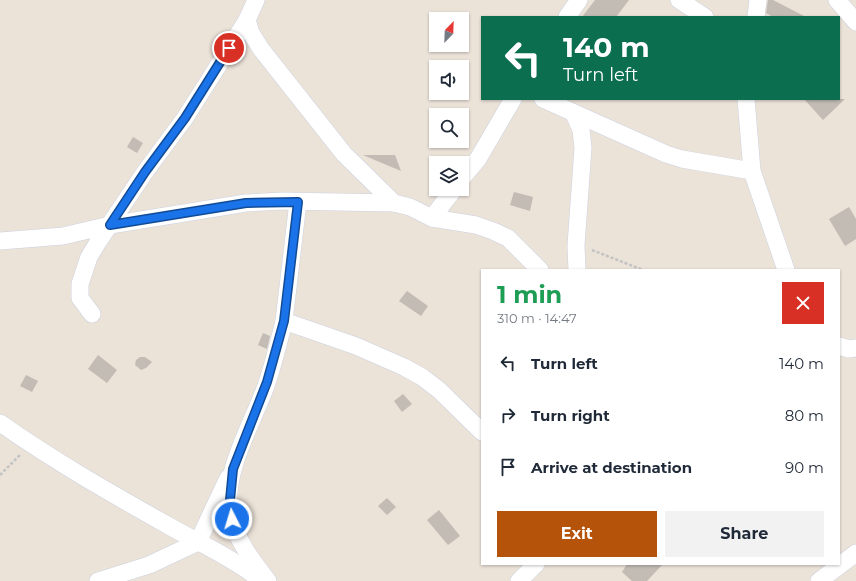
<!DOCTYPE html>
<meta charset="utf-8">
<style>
:root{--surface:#fff;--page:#f2f2f3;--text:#1f2937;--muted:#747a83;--accent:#b45309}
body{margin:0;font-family:Montserrat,sans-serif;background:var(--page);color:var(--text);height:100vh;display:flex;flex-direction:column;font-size:15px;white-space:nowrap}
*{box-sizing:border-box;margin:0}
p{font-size:13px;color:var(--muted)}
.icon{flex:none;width:22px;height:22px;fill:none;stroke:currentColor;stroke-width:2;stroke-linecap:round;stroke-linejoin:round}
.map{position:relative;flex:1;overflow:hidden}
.details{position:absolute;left:481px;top:269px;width:359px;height:296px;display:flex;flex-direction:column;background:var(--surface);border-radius:0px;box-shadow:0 1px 3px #0004}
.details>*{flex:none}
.guide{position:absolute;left:481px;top:16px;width:359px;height:84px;border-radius:0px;box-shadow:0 1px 3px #0004;background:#0b6e4f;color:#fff;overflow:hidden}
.needle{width:26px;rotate:23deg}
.tools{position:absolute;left:429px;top:12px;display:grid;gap:8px}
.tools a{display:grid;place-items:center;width:40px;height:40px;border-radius:0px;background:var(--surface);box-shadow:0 1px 3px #0004;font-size:20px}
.pin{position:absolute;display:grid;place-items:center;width:34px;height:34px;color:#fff;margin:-17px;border:2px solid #fff;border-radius:50%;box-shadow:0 1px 4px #0007}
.me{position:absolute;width:44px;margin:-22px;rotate:355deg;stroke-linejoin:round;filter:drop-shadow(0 0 3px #0008)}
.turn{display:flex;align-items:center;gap:14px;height:84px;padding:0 16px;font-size:18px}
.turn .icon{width:52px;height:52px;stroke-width:2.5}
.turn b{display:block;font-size:28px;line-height:34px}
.round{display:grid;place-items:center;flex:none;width:42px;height:42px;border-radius:0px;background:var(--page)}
.overview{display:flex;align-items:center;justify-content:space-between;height:68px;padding:0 16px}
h1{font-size:24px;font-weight:700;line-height:30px;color:#1e9e55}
.action{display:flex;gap:8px;margin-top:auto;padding:8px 16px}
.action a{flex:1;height:46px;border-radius:0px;background:var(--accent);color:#fff;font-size:16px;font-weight:700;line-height:46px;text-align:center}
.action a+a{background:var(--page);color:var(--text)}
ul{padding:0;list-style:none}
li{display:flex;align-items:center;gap:12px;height:52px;padding:0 16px}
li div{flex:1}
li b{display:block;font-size:15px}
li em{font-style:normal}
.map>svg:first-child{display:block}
</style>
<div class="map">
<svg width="856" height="581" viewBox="0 0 856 581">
<rect width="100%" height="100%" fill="#ebe2d8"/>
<g fill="#c2bcb5">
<polygon points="595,0 629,0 616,17 582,17"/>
<polygon points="768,0 773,0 806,17 773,17 766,13"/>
<polygon points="804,99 845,99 823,120"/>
<polygon points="133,137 143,143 137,153 127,147"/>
<polygon points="363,155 395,155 401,171"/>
<polygon points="514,192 533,197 530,211 510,205"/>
<polygon points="849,207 856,219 856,239 845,246 829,219"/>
<polygon points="407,291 428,306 421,316 399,301"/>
<polygon points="263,333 270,336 267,349 258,345"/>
<polygon points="98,355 117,370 107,383 88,369"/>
<polygon points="140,357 145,357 152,362 146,368 141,370 135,365 136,360"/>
<polygon points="26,375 38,381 32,392 20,386"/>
<polygon points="403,394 412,404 402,412 394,401"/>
<polygon points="387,498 396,507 387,515 378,506"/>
<polygon points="439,510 460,536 448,545 427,520"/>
<polygon points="627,564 663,564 647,581 632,581 622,572"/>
</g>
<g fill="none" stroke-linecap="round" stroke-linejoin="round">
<g stroke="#cdd2e1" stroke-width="18">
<g id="street">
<polyline points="256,0 247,20 251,33 261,49 344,154 394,203 410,207 432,218 476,225 493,231 508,238 540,270"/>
<polyline points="679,0 705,17"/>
<polyline points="837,0 856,22"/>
<polyline points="567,17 579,0"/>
<polyline points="756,17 758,0"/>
<polyline points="543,99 666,154 682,159 752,171 786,270"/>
<polyline points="746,99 752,171"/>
<polyline points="574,114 581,130 583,148 576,245 577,270"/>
<polyline points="462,178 478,159 513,99"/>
<polyline points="432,218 454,189"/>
<polyline points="0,241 63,236 110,225 246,203 283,201 394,203"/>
<polyline points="92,314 80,298 80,284 89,257 98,242 145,172 185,118 247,20"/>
<polyline points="284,321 298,202"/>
<polyline points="839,346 849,349 856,348"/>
<path d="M 0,423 C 54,461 112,494 169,526 C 199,543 231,557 258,578"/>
<polyline points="98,581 149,565 198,542 228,478"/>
<path d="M 268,581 C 252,561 235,538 230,512 C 222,472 254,421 267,383 C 274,362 279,341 284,321 L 356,346 L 404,367 L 422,377 L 439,390 L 482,432"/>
<polyline points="519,581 536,564"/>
<polyline points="819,581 856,553"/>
</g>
</g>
<g stroke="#c3c3c3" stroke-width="2.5" stroke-dasharray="3 2" stroke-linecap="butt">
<polyline points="592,250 643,270"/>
<polyline points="0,475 20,455"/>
</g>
<use href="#street" stroke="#fff" stroke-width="17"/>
</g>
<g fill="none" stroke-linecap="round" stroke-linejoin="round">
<g stroke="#114b97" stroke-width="10">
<polyline id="route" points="229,48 185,118 145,172 110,225 246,203 298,202 284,321 267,382 233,469 230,500 232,519"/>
</g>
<use href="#route" stroke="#1a73e8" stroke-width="7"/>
</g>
</svg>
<div class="tools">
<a><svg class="needle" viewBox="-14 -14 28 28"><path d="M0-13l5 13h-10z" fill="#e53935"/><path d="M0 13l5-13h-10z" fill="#747a83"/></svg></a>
<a><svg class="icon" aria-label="sound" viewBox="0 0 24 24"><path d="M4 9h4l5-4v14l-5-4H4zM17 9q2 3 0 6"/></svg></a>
<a><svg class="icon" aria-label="search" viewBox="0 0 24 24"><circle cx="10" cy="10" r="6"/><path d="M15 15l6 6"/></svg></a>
<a><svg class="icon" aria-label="layers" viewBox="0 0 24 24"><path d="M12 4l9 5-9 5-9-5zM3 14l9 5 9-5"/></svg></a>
</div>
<div class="pin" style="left:229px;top:48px;background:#d93025"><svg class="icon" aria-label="arrive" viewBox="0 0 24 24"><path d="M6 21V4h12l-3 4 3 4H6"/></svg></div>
<svg class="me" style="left:232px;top:519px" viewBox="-20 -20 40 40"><circle r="17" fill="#1a73e8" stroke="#fff" stroke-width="3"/><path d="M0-11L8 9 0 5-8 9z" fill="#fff"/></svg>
<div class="guide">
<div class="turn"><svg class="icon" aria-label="left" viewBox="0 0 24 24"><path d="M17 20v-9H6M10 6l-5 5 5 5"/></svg><div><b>140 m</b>Turn left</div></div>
</div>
<section class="details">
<div class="overview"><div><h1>1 min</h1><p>310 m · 14:47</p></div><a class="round" style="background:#d93025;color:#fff"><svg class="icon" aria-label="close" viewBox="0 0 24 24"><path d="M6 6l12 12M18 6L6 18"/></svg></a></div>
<ul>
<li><svg class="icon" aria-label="left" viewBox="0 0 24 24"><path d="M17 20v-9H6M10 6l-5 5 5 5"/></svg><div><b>Turn left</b></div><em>140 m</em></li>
<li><svg class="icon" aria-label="right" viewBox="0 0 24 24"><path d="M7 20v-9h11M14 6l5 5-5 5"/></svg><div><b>Turn right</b></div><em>80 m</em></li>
<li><svg class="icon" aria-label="arrive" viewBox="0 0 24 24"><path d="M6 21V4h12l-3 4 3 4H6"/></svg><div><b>Arrive at destination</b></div><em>90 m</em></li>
</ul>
<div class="action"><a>Exit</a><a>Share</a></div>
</section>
</div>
